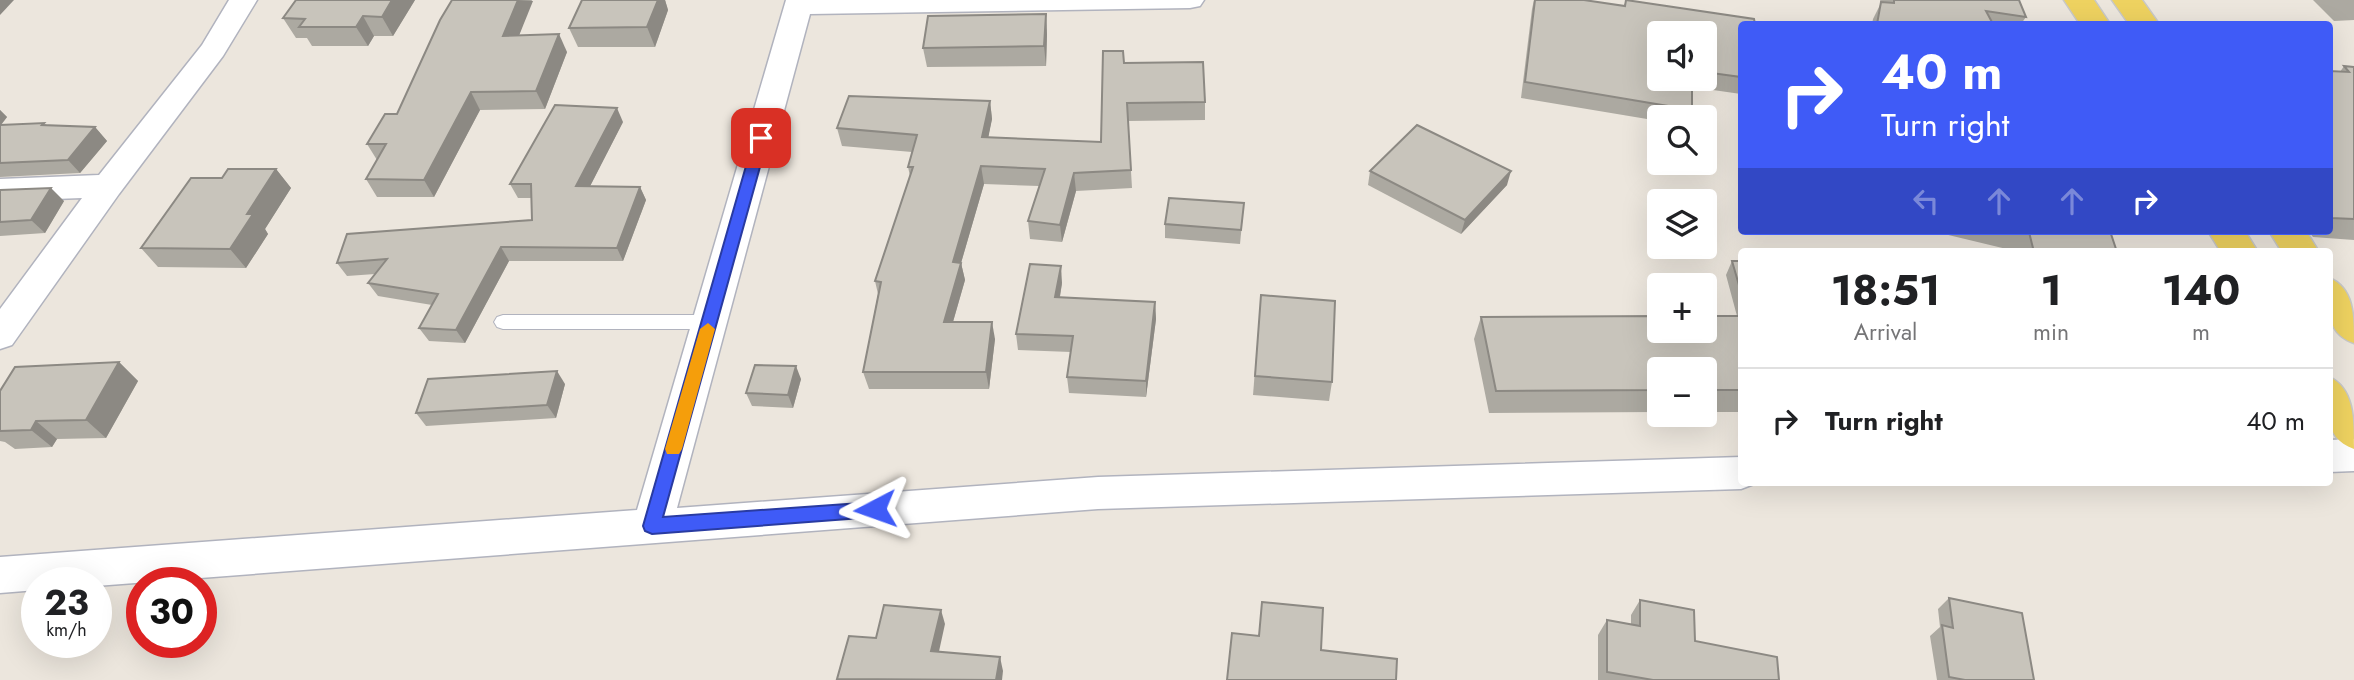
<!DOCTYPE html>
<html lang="en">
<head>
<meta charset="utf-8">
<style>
  :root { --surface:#fff; --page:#f6f6f6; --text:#202124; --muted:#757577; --line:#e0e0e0 }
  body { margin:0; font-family:Jost,sans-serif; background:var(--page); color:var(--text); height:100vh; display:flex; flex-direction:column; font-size:26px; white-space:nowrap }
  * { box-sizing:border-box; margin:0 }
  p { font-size:23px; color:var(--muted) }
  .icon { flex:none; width:38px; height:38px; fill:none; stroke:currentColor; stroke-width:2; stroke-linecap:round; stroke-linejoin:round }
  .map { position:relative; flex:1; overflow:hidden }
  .details { position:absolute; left:1738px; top:248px; width:595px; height:238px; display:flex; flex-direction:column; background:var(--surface); border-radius:7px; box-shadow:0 7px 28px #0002 }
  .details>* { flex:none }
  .banner { position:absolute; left:1738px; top:21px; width:595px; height:214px; border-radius:7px; box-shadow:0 7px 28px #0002; background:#3f5bf7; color:#fff; overflow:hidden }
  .controls { position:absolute; left:1647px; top:21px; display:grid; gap:14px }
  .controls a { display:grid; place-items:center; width:70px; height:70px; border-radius:7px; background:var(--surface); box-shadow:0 7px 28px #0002; font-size:35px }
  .speed { position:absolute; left:21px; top:567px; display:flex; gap:14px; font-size:35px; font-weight:700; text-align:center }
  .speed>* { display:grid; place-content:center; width:91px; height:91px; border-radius:50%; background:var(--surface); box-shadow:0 7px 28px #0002; line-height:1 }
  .speed small { font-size:18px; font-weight:400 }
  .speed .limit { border:10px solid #d22; background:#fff; color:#111 }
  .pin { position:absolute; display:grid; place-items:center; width:60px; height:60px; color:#fff; margin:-30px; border-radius:14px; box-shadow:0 4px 10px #0006 }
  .me { position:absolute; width:77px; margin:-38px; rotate:266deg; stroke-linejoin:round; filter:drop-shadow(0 0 5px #0008) }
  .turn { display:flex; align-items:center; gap:24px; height:147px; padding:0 28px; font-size:32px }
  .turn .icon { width:91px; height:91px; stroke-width:2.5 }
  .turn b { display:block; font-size:49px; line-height:60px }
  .lanes { display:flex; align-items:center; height:66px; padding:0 28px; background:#0003; justify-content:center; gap:35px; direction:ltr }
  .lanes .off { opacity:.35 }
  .eta { display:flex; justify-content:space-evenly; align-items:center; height:119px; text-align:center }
  .eta b { font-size:42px; font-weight:700; line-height:49px }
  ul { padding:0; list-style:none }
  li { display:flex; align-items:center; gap:21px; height:105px; padding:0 28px; border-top:2px solid var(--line) }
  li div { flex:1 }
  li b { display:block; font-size:26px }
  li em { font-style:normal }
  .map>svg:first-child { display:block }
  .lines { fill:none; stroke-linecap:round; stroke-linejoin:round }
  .lane-casing { stroke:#b1b3be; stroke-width:2 }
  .street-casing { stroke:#b1b3be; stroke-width:3 }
  .primary-casing { stroke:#c8c8c8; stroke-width:3 }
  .lane { fill:#fff; fill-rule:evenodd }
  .street { fill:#fff; fill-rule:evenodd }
  .primary { fill:#eed260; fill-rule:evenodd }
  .wall { fill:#aca9a1; fill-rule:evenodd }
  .shaded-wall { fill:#8c8983 }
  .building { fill:#c8c4bb; stroke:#8c8983; stroke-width:2 }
  .route { fill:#3f5bf7; stroke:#293ba1; stroke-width:2 }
  .slow { fill:#f59e0b }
</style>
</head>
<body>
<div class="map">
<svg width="2354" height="680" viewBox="0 0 2354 680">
  <rect width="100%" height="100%" fill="#ece6dd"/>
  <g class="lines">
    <defs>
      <polygon id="lane" points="503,315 709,315 715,317 718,322 715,327 709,329 503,329 497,327 494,322 497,317"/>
      <g id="street">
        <polygon points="229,0 257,0 223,56 119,194 12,345 0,349 0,309 82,198 0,201 0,179 99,175 202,45"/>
        <polygon points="786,0 1204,0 1200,6 1190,8 810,14 677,508 1098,477 1741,457 1741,483 1754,484 1741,489 1098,509 96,586 96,583 37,583 37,590 0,593 0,557 637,510"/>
        <polygon points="2354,439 2354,471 2329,472 2329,440"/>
      </g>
      <g id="primary">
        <polygon points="2064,0 2094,0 2110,24 2080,24"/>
        <polygon points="2112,0 2142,0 2159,24 2129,24"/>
        <polygon points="2208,231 2245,231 2258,252 2221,252"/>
        <polygon points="2269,231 2306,231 2319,252 2282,252"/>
        <path d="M 2329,278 C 2354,288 2354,316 2354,343 C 2324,333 2329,305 2329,278 Z"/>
        <path d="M 2329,377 C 2354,388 2354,419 2354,449 C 2321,437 2329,407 2329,377 Z"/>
      </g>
    </defs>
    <use href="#lane" class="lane-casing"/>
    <use href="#street" class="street-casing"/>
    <use href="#primary" class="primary-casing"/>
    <use href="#lane" class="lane"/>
    <use href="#street" class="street"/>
    <use href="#primary" class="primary"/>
  </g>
  <g class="wall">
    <polygon points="415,0 393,36 374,36 368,46 312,46 307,38 296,38 283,18"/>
    <polygon points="452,0 532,0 519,35 567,52 545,109 480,110 434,197 377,197 366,179 377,160 367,144 397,114"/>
    <polygon points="582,0 665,0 668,10 655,47 578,47 569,28"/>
    <path d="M 1534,0 L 1584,0 L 1624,6 L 1626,0 L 1741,24 L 1741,94 L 1692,87 L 1692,110 L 1689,117 L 1659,117 L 1659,121 L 1521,98 L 1532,9 ZM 1704,33 L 1704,79 L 1659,79 Z"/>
    <polygon points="1880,0 2019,0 2026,17 2021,24 1872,24 1873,19 1881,3"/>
    <polygon points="2313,0 2354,0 2354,20 2334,21"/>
    <polygon points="1046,14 1047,34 1046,66 927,67 923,48"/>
    <polygon points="1124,63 1205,102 1205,120 1128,121 1132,188 1076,191 1062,242 1030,239 1028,221 1039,186 984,184 961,263 965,280 953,322 995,339 989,389 869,389 863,372 878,294 875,281 910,176 908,167 912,152 842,146 837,128 990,101 992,119 988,137 1101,142"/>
    <polygon points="2344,66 2354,67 2354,240 2313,237 2308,231 2329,231 2329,71 2340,72"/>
    <polygon points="0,110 7,117 1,125 44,123 47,125 95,127 107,141 80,173 0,177"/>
    <polygon points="623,122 590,186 640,187 646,200 623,261 509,261 465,343 429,341 419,328 432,305 378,296 368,283 375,274 347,276 337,263 532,220 531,198 518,198 510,184"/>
    <polygon points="276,169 291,188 265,229 268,234 246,268 158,267 141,248 222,178"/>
    <polygon points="1370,171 1507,185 1461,234 1368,185"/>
    <polygon points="0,190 64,201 45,233 0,236"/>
    <polygon points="1244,203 1240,244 1165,238 1165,224"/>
    <polygon points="1940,231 2110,231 2117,252 2015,252 2015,251 1940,233"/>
    <polygon points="1732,261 1741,261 1741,412 1704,412 1704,369 1659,369 1659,412 1489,413 1474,339 1481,317 1737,316 1726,275"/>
    <polygon points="1062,283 1060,297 1155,302 1156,319 1146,397 1069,393 1067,377 1071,352 1018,350 1016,334"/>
    <polygon points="1261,295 1332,382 1329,401 1253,395"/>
    <polygon points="119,362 138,381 106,438 57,439 52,447 15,449 5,442 0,441 0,391"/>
    <polygon points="801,379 793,408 752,406 746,393"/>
    <polygon points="565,384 556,418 426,426 416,413"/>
    <polygon points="1949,598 2034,680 1937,680 1930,636 1940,627 1938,609"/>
    <polygon points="1640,600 1695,641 1779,680 1598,680 1598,635 1607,620 1631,624 1631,615"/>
  </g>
  <g class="shaded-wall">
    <polygon points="0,0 14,0 0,15"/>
    <polygon points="392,0 415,0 393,36 382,17"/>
    <polygon points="518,0 533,1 512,53 503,36"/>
    <polygon points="652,0 665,0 668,10 655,47 647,27"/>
    <polygon points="1046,14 1047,34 1046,66 1044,46"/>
    <polygon points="363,16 374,36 368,46 356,27"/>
    <polygon points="559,34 567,52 545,109 536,91"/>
    <polygon points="471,92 480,110 434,197 424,180"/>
    <polygon points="990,101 992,119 985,154 982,137"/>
    <polygon points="617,108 623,122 583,200 576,186"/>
    <polygon points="0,110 7,117 0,126"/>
    <polygon points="95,127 107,141 80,173 68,160"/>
    <polygon points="981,166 984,184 961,263 965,280 948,339 944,322 953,262"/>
    <polygon points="276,169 291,188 265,229 268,234 246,268 230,249 247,214"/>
    <polygon points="1511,171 1507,185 1461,234 1465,220"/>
    <polygon points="1074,173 1076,191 1062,242 1060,225"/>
    <polygon points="640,187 646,200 623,261 617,248"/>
    <polygon points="51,188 64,201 45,233 31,220"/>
    <polygon points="501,247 509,261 465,343 456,330"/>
    <polygon points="1061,266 1062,283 1057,313 1055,297"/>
    <polygon points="1155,302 1156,319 1146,397 1146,381"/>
    <polygon points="992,322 995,339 989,389 986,372"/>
    <polygon points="119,362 138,381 106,438 86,420"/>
    <polygon points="796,366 801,379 793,408 788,395"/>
    <polygon points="557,371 565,384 556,418 547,405"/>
    <polygon points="36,421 57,439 52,447 31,430"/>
    <polygon points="941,610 945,624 936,665 931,651"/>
    <polygon points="1000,657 1003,671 1002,680 996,680"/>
  </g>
  <g class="building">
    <polygon points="296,0 392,0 382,17 363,16 356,27 299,27 305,19 283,18"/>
    <polygon points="452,0 518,0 503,36 559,34 536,91 471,92 424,180 366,179 386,144 367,144 385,114 397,114 440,20"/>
    <polygon points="582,0 658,0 647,27 569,28"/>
    <polygon points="1535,0 1584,0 1625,6 1626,0 1754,19 1755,24 1741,24 1741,77 1704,72 1704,33 1659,33 1659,79 1692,79 1692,110 1525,82"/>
    <polygon points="1894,0 2019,0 2026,17 1986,11 1993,24 1877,24 1881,2 1894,3"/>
    <polygon points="1046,14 1044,46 923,48 928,16"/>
    <polygon points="1103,51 1123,51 1124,63 1203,62 1205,102 1127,103 1131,170 1074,173 1060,225 1028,221 1045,169 981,166 953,262 961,263 944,322 992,322 986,372 863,372 881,282 875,281 913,167 908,167 917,135 837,128 849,96 990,101 982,137 1101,142"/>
    <polygon points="2344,66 2354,67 2354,219 2331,218 2329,215 2329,71 2349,72"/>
    <polygon points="555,105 617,108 576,186 640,187 617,248 501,247 456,330 419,328 438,294 368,283 387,259 337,263 347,234 532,220 531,184 510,184"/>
    <polygon points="44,123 42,125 95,127 68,160 0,163 0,125"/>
    <polygon points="1417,125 1511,171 1465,220 1370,171"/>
    <polygon points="228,169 276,169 247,214 253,214 230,249 141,248 191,178 222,178"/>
    <polygon points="51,188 31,220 0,222 0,190"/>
    <polygon points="1169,198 1244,203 1241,230 1165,224"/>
    <polygon points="2025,231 2110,231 2117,252 2034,252 2029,232"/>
    <polygon points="1732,261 1741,261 1741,292"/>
    <polygon points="1030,264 1061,266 1055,297 1155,302 1146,381 1067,377 1073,336 1016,334"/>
    <polygon points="1261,295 1335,301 1332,382 1255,376"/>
    <polygon points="1659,316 1659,331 1704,331 1704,316 1741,316 1741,390 1704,390 1704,369 1659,369 1659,390 1496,391 1481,317"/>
    <polygon points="119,362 86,420 36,421 31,430 0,431 0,391 15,367"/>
    <polygon points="755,365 796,366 788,395 746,393"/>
    <polygon points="557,371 547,405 416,413 428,379"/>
    <polygon points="1949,598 2022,613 2034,680 1965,680 1949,677 1942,625 1953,628"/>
    <polygon points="1640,600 1694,610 1695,641 1777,657 1779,680 1653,680 1607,672 1607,620 1640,626"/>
    <polygon points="1262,602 1323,608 1321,650 1397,659 1396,680 1227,680 1232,633 1259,636"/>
    <polygon points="884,605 941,610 931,651 1000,657 996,680 837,679 849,636 876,638"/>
  </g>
  <polygon class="route" points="761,133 768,138 663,517 875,502 881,504 883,509 881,515 875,517 652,534 645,531 643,526 754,138"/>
  <polygon class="slow" points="708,323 715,329 682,449 679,454 667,454 665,449 700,329"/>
</svg>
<div class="controls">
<a><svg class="icon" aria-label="sound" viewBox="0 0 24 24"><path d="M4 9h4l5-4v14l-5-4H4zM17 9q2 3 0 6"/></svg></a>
<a><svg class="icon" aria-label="search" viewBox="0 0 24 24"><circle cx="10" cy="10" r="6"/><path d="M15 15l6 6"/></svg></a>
<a><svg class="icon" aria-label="layers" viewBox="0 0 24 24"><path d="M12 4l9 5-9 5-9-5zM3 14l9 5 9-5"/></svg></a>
<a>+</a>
<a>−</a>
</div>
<div class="speed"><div>23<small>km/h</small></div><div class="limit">30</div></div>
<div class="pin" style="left:761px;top:138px;background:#d93025"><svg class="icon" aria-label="arrive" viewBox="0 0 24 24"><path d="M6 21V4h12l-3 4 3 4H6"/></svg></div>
<svg class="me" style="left:875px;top:509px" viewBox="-20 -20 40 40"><path d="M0-17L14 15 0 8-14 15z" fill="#3f5bf7" stroke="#fff" stroke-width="4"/></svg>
<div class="banner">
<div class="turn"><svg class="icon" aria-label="right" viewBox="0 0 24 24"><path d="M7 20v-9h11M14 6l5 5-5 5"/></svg><div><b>40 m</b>Turn right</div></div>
<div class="lanes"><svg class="icon off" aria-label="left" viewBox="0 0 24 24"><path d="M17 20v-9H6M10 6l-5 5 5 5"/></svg><svg class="icon off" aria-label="ahead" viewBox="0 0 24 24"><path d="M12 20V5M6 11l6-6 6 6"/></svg><svg class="icon off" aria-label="ahead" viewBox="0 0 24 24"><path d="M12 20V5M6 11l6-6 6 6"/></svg><svg class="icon" aria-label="right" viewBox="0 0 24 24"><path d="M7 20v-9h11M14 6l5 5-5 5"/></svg></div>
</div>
<section class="details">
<div class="eta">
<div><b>18:51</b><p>Arrival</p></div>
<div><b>1</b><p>min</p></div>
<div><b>140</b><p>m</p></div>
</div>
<ul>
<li><svg class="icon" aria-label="right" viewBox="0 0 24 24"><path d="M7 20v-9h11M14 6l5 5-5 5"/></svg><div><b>Turn right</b></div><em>40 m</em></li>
</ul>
</section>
</div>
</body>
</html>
